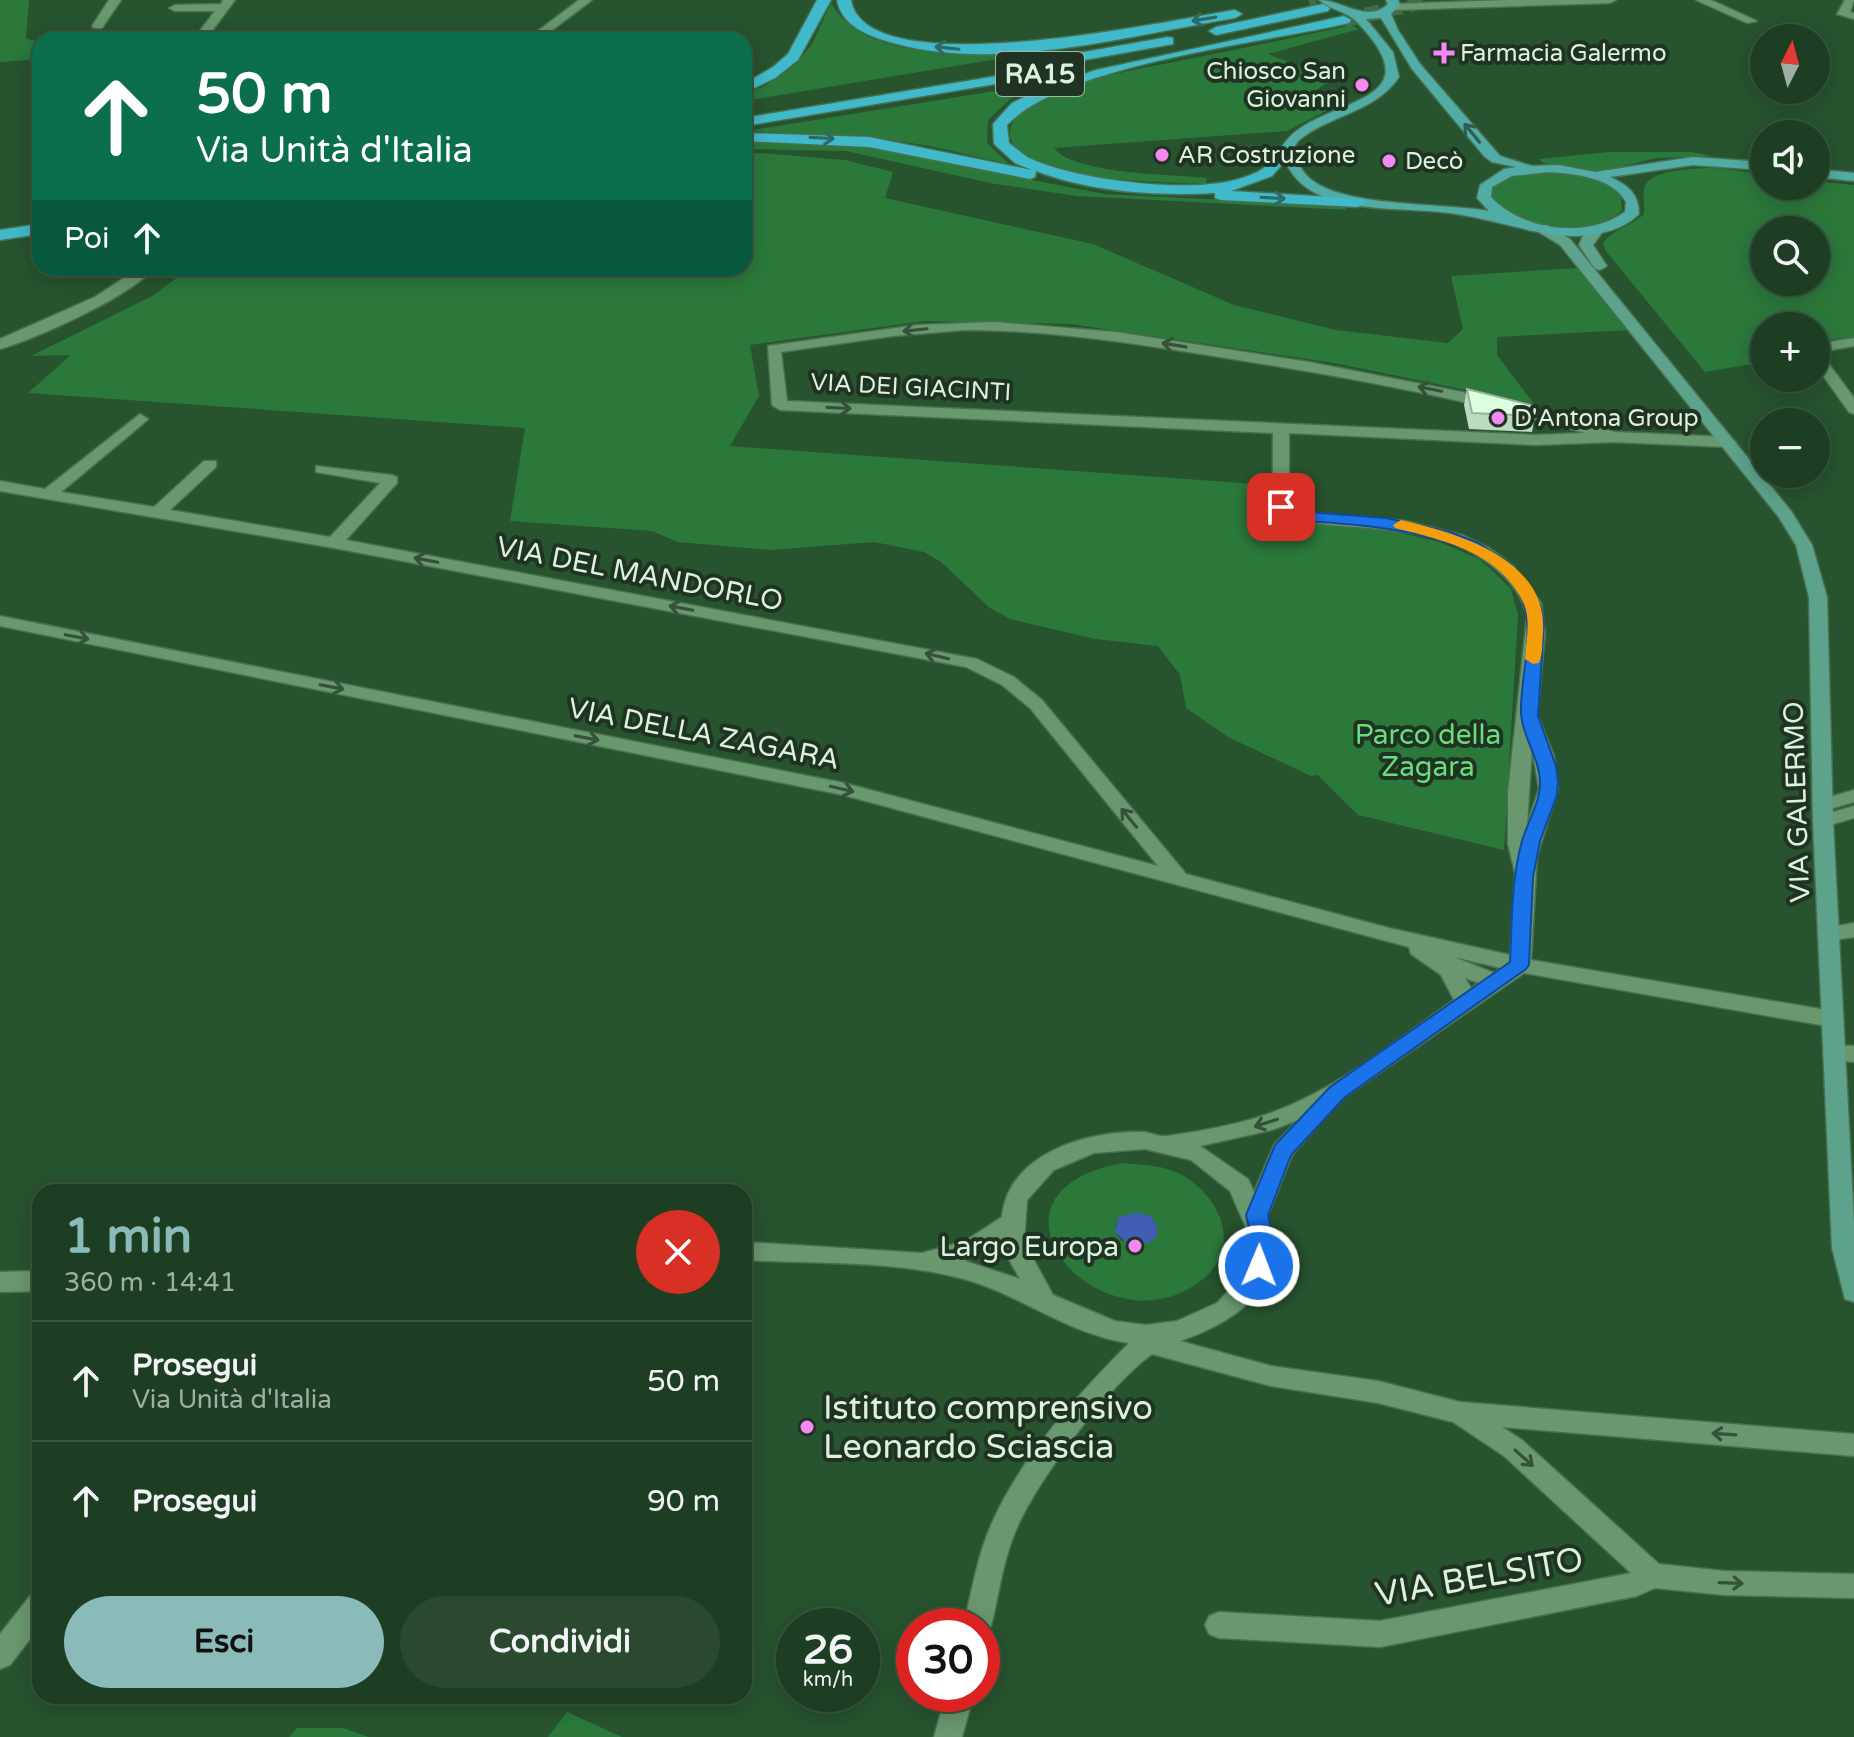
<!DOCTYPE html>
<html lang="it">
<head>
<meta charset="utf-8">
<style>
  :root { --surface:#1d3e22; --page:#2a492f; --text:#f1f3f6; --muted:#a0aea5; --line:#3b5740; --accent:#8bbbb9 }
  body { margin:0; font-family:"Varela Round",sans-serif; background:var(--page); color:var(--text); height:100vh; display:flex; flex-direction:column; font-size:30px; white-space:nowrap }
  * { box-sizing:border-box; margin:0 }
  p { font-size:26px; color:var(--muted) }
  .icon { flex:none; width:44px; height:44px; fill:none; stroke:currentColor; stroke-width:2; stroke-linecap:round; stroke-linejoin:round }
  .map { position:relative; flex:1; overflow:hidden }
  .side { position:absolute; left:32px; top:1184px; width:720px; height:520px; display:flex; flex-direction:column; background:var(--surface); border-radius:24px; box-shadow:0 4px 20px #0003,0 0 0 2px var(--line) }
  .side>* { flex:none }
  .banner { position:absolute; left:32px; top:32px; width:720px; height:244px; border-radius:24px; box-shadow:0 4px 20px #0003,0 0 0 2px var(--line); background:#0b6e4f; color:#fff; overflow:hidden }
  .needle { width:52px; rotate:6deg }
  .buttons { position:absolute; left:1750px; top:24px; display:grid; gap:16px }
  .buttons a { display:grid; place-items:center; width:80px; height:80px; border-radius:50%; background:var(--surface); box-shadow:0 4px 20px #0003,0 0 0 2px var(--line); font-size:40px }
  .speed { position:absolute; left:776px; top:1608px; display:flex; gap:16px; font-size:40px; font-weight:700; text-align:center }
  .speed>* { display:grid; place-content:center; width:104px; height:104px; border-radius:50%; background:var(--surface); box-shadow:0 4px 20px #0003,0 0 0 2px var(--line); line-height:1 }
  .speed small { font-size:20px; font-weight:400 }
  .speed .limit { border:12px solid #d22; background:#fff; color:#111 }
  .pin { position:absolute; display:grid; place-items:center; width:68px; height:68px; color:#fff; margin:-34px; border-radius:16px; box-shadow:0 4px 12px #0006 }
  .me { position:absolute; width:88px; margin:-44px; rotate:1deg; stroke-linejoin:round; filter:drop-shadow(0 0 6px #0008) }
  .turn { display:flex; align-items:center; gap:28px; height:168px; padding:0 32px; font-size:36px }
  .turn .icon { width:104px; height:104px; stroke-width:2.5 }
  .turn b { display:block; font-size:56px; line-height:68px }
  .then { display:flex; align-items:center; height:76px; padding:0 32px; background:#0003; gap:16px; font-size:30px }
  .round { display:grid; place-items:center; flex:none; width:84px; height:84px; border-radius:42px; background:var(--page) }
  .overview { display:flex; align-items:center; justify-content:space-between; height:136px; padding:0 32px }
  h1 { font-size:48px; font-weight:700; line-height:60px; color:var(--accent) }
  .button { display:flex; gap:16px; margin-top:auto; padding:16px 32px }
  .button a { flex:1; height:92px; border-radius:48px; background:var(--accent); color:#111; font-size:32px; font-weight:700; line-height:92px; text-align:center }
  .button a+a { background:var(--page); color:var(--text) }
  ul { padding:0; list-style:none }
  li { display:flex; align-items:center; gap:24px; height:120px; padding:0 32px; border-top:2px solid var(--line) }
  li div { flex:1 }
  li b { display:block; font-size:30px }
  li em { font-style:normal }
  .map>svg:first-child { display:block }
  .green { fill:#2b783b; fill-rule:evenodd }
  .water { fill:#415eb3 }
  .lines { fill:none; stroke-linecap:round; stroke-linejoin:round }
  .motorway-tunnel { stroke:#426b48; stroke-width:15; stroke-dasharray:15 7; stroke-linecap:butt }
  .minor-casing { stroke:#487050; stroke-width:3 }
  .secondary-casing { stroke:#487050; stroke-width:3 }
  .primary-casing { stroke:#487050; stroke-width:3 }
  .motorway-casing { stroke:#487050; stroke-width:3 }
  .minor { fill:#69976e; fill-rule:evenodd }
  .secondary { fill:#5da28a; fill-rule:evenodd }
  .primary { fill:#50aca5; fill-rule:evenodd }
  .motorway { fill:#40baca; fill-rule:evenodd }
  .wall { fill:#bddbc0 }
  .building { fill:#dcffdf; stroke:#9ab29c; stroke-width:2 }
  .oneway { stroke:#2d6965 }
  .oneway2 { stroke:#315d50 }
  .oneway3 { stroke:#365139 }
  .route { fill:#1a73e8; stroke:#114b97; stroke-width:2 }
  .slow { fill:#f59e0b }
  .poi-dot { fill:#f38af2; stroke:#203322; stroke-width:3 }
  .labels { text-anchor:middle; stroke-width:8; stroke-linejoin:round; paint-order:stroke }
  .far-poi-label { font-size:24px; fill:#dbf3dd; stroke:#203322; text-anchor:start }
  .far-street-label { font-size:24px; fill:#dbf3dd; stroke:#203322 }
  .shield { fill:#203322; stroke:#a3b9a5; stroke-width:2 }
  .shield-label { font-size:26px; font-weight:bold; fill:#dbf3dd }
  .street-label { font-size:28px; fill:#dbf3dd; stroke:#203322 }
  .park-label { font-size:28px; fill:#69dd7d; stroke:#203322 }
  .poi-label { font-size:28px; fill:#dbf3dd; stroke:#203322; text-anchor:end }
  .near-poi-label { font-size:34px; fill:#dbf3dd; stroke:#203322; text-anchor:start }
  .near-street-label { font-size:34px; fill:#dbf3dd; stroke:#203322 }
</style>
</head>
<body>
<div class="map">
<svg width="1854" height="1737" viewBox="0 0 1854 1737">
  <rect width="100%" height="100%" fill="#27532e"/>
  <g class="green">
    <polygon points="0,0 29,0 26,38 40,43 40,59 0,62"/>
    <path d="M 831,3 C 878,85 1068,45 1147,34 L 744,101 L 744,95 L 766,85 L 796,64 L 812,44 Z"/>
    <path d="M 1352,25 L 1359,29 L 1268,54 L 1332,79 L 1310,95 L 1332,108 L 1287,131 L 1054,148 C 1075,175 1173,174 1207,178 L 1206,184 C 1172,182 1008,183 1010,132 C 1011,108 1047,96 1065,89 C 1103,74 1145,68 1184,60 C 1240,49 1296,37 1352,25 Z"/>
    <polygon points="1045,83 1010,99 988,120 987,143 1009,164 930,146 870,137 747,131"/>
    <polygon points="744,142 864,147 1104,194 1342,206 1348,210 1077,196 995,184 846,151 744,149"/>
    <polygon points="1608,152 1692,152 1712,156 1656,158 1601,172 1543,163 1539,159"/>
    <polygon points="761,153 845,160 893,172 885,198 1093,244 1234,305 1336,330 1448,343 1463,329 1451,276 1577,268 1630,330 1497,337 1497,355 1534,404 1334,363 1071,324 925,321 750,345 759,396 730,446 1270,485 1268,520 1383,529 1440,542 1479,559 1494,572 1511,589 1518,615 1504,850 1358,815 1318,775 1311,776 1228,737 1186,708 1180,675 1158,646 1095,639 1010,619 990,608 941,562 924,552 874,542 770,550 678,542 652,531 510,521 525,428 28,393 71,355 31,356 152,296 190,268 744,268 744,154"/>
    <path d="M 1714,168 L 1764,174 L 1764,186 L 1816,186 L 1816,181 L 1854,185 L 1854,337 L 1816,341 L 1816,326 L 1764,326 L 1764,362 L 1705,372 L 1605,250 L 1603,243 C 1612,230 1631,226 1643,215 C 1647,206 1640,194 1646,184 C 1655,169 1698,168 1714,168 ZM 1816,230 L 1816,282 L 1764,282 L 1764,230 Z"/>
    <path d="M 1548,171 C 1573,173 1603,176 1621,197 L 1622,210 C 1602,234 1534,230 1509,214 C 1503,209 1497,202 1491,197 L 1493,184 L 1510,175 Z"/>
    <path d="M 1123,1163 C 1143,1165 1164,1165 1182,1175 C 1220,1196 1243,1247 1203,1279 C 1105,1359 958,1193 1123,1163 ZM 1150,1216 L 1157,1226 L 1157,1237 L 1122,1241 L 1115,1232 L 1116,1223 Z"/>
    <polygon points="567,1712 622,1737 548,1737"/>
    <polygon points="297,1728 343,1728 369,1737 289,1737"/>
  </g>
  <polygon class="water" points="1136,1212 1150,1216 1157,1226 1157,1237 1147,1244 1128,1244 1115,1232 1118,1218"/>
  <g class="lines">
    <g class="motorway-tunnel">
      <polyline points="1309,2 1316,0"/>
      <polyline points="1344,20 1430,0"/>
    </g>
    <defs>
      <g id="minor">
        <polygon points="109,0 121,0 102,28 94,28 92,26"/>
        <polygon points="223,0 235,0 205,40 193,40 215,11 175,11 169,8 175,5 221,4"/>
        <polygon points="579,0 592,0 539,40 526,40"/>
        <polygon points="1507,0 1616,0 1610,3 1394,10 1388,7 1394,4"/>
        <polygon points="1696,0 1711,0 1757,21 1747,23"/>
        <polygon points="1845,0 1854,0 1850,12 1854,13 1854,19 1837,14"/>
        <path d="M 139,268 L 154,268 C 131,296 36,339 0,349 L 0,339 L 95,297 Z"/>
        <path d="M 995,322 L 1116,332 L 1309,362 L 1462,392 L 1615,432 L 1728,437 L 1736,442 L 1728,447 L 1614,442 L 1535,445 L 1289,433 L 1289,507 L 1300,512 L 1405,521 L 1462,535 L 1489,548 L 1512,565 L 1541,603 L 1545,633 L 1537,714 L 1554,756 L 1558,789 L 1537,856 L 1531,960 L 1832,1011 L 1840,1014 L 1843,1019 L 1840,1024 L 1832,1027 L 1524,973 L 1340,1100 L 1292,1155 L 1266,1220 C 1294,1284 1233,1323 1180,1341 L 1271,1366 L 1378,1381 L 1460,1402 L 1854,1434 L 1854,1456 L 1502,1427 L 1522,1440 L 1659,1564 L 1724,1571 L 1854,1574 L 1854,1598 L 1724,1595 L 1655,1588 L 1637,1596 L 1380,1647 L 1219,1638 L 1209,1634 L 1205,1625 L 1209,1616 L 1219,1612 L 1380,1621 L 1631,1573 L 1504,1456 L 1453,1422 L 1378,1403 L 1271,1386 L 1152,1354 C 1108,1386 1038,1479 1016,1530 C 1003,1560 999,1594 991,1626 L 987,1635 L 982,1637 L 982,1626 L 963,1626 C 972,1592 977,1557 991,1525 C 1022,1455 1077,1396 1129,1343 C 1070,1335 1021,1295 964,1279 C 893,1260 816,1264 744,1260 L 744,1242 L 922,1253 L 965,1241 L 1002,1217 C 1008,1153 1088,1130 1144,1132 C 1152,1133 1159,1137 1167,1136 C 1197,1132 1240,1124 1268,1114 C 1337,1090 1395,1041 1454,1000 L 1441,975 L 1411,954 L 1409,947 L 843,795 L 0,626 L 0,616 L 844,783 L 1158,866 L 1030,708 L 1002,685 L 966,667 L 334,548 L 0,491 L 0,481 L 45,489 L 140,414 L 148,419 L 145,422 L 61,492 L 154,507 L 204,461 L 216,461 L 216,467 L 170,510 L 330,537 L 380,483 L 316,472 L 316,466 L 391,475 L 397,477 L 397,483 L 346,540 L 977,659 L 1014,677 L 1042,700 L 1186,874 L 1389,928 L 1510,955 L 1515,873 L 1508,844 L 1508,792 L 1527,617 C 1523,596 1510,580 1494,567 C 1431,517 1353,535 1280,517 L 1273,507 L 1273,433 L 780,410 L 772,405 L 768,346 L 917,325 ZM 965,330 C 1053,330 1139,344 1226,358 C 1347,377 1467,399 1585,433 L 1535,435 L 787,401 L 781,352 L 893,336 ZM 1532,748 L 1539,789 L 1527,825 ZM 1454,957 L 1501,968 L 1494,973 ZM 1465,978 L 1479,983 L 1471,988 ZM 1298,1120 L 1274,1145 L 1254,1192 L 1248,1179 L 1200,1146 L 1272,1130 ZM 1145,1149 L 1191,1160 L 1230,1191 L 1250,1237 L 1250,1249 L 1242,1276 L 1217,1303 L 1177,1321 L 1146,1325 L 1115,1321 L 1053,1295 L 1024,1242 L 1027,1200 L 1054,1170 L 1094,1153 ZM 1001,1244 L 1003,1249 L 1020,1279 L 965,1261 Z"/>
        <polygon points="1854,338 1854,346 1820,352 1854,398 1854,414 1849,412 1816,366 1816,344"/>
        <polygon points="1854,790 1854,802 1823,811 1813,805 1816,801"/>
        <polygon points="1854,806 1854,818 1823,827 1813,821 1816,817"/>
        <polygon points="1854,923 1854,937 1828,941 1821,939 1818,934 1821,929"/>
        <polygon points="1834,1045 1854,1046 1854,1062 1826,1059 1823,1053 1826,1047"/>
        <polygon points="40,1271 40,1291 0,1292 0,1272"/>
        <polygon points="40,1593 40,1626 10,1665 0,1669 0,1634 30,1596"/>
        <polygon points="946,1694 974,1694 962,1737 934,1737"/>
      </g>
      <g id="secondary">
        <polygon points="1537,225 1547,225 1570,239 1791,511 1812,545 1827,597 1833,821 1854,1223 1854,1302 1845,1299 1832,1248 1813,821 1809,597 1796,545 1778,516 1560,245 1537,231"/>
        <polygon points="1592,227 1604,230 1593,245 1607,266 1600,270 1595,269 1579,245 1584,233"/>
      </g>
      <g id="primary">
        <path d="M 1319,0 C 1343,0 1367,24 1388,4 L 1386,0 L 1398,0 L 1400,5 L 1391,14 L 1398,30 L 1420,64 L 1500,156 L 1532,166 L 1559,165 L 1595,172 L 1693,157 L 1764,162 L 1764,170 L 1693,165 L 1610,177 C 1628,185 1639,194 1639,214 C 1623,230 1599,235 1577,236 C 1537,236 1497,220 1457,214 C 1413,207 1367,213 1324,197 C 1301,188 1289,173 1280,151 C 1305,94 1446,113 1356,21 C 1346,11 1330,10 1319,0 ZM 1381,18 L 1412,69 L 1484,156 L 1492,162 L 1516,167 L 1504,169 L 1480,185 L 1477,198 L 1489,211 C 1443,203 1348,207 1313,181 C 1302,173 1298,163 1292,151 L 1298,141 C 1328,115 1375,113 1399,77 L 1393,52 L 1366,19 ZM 1549,172 C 1575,174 1612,177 1626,202 L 1625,212 C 1587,239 1523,231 1491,197 L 1492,187 L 1512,176 Z"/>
        <polygon points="1816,169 1854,173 1854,181 1816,177"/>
      </g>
      <g id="motorway">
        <polygon points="817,0 831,0 798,60 775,78 744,93 744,84 773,67 788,54"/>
        <path d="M 837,0 L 851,0 C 866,88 1175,19 1235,10 L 1242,14 L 1235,18 C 1124,36 989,76 880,39 C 860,32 841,22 837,0 Z"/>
        <polygon points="1323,4 1330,8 1328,11 1216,35 1209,31 1216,27"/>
        <path d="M 1344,16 L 1351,20 L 1349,23 C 1263,43 1065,64 1007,125 L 1009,143 C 1016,148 1022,154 1029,158 C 1075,180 1194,195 1242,178 C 1252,175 1262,171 1269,163 C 1276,157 1277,149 1286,146 L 1294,151 L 1272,176 L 1231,191 L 1364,199 L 1366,202 L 1358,207 L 1221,200 L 1215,198 L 1215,193 C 1157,196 1090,192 1036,171 L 1035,177 L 1030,179 L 869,147 L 744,141 L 744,133 L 869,137 L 1032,170 L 1015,163 L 994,144 L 993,124 L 1012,103 L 1048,86 L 1096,70 Z"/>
        <polygon points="1168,37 1173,38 1173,44 1051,66 1044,62 1051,58"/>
        <polygon points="1069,64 1076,68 1074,71 744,126 744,118"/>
        <polygon points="40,224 40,234 0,240 0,230"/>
      </g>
    </defs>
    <use href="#minor" class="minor-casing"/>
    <use href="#secondary" class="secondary-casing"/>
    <use href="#primary" class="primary-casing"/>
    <use href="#motorway" class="motorway-casing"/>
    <use href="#minor" class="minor"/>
    <use href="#secondary" class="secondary"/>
    <use href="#primary" class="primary"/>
    <use href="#motorway" class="motorway"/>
  </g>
  <polygon class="wall" points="1467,389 1535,416 1532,432 1469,429 1464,405"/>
  <polygon class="building" points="1467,389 1535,406 1535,416 1472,413"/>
  <defs><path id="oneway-shaft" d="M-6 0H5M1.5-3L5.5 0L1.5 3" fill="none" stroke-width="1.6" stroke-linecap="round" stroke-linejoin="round" transform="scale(2)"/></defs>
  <g class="oneway">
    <use href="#oneway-shaft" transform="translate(1204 19) rotate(171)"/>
    <use href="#oneway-shaft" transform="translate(947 48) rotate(-174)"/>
    <use href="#oneway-shaft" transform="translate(822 138) rotate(3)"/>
    <use href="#oneway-shaft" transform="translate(1273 198) rotate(3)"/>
  </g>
  <use class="oneway2" href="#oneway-shaft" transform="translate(1472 133) rotate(-129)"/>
  <g class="oneway3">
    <use href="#oneway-shaft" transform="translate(915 330) rotate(174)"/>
    <use href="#oneway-shaft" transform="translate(1174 345) rotate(-171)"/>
    <use href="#oneway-shaft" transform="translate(1430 389) rotate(-169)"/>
    <use href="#oneway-shaft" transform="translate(839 408) rotate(3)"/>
    <use href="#oneway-shaft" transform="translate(426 560) rotate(-169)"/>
    <use href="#oneway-shaft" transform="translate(681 608) rotate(-169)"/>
    <use href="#oneway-shaft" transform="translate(77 637) rotate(11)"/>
    <use href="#oneway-shaft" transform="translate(937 656) rotate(-167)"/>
    <use href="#oneway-shaft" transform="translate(332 687) rotate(11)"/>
    <use href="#oneway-shaft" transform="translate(587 738) rotate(11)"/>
    <use href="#oneway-shaft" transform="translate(842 789) rotate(13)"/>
    <use href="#oneway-shaft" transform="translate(1129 818) rotate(-129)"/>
    <use href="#oneway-shaft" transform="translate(1266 1123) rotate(162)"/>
    <use href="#oneway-shaft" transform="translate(1724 1434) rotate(-176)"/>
    <use href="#oneway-shaft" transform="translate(1524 1458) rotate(42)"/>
    <use href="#oneway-shaft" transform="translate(1731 1583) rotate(2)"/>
  </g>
  <path class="route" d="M 1281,502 L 1295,511 L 1386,518 L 1450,532 L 1478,543 L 1509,563 L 1524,579 L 1540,605 L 1544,623 L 1538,716 L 1556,766 L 1558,782 L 1557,795 L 1540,841 L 1533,877 L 1529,965 L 1526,969 L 1345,1097 L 1291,1155 L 1268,1215 L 1273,1241 L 1267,1272 L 1259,1275 L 1251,1272 L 1248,1266 L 1252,1241 L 1246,1215 L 1275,1145 L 1330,1087 L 1510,962 C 1512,922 1511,880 1522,841 C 1528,821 1540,803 1540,783 C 1540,758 1522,737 1521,713 C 1520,679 1533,643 1525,609 C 1507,529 1358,525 1294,520 C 1286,518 1270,513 1276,503 Z"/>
  <path class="slow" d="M 1401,520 C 1456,533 1548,558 1543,632 C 1542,642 1543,654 1539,663 L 1533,664 L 1525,659 C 1526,641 1531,621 1524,604 C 1502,553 1443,540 1395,528 L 1393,525 Z"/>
  <g class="poi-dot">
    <path d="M1440 41h8v8h8v8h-8v8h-8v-8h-8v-8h8z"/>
    <circle cx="1362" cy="85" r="8"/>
    <circle cx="1162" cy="155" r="8"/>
    <circle cx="1389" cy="161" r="8"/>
    <circle cx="1498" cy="418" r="8"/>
    <circle cx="1135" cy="1246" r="8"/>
    <circle cx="807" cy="1427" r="8"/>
  </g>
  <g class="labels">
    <g class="far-poi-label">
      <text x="1460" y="61">Farmacia Galermo</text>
      <text x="1346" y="79" text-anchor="end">Chiosco San<tspan x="1346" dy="28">Giovanni</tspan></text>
      <text x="1178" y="163">AR Costruzione</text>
      <text x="1405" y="169">Decò</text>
      <text x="1514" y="426">D'Antona Group</text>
    </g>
    <g class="far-street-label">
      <text transform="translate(911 387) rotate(3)" y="8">VIA DEI GIACINTI</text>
    </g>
    <rect class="shield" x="996" y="52" width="88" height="44" rx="6"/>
    <g class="shield-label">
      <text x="1040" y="83">RA15</text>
    </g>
    <g class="street-label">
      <text transform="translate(640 573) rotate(11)" y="10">VIA DEL MANDORLO</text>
      <text transform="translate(704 733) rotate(11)" y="10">VIA DELLA ZAGARA</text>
      <text transform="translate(1796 802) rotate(-92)" y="10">VIA GALERMO</text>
    </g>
    <g class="park-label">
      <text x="1428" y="744">Parco della<tspan x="1428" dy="32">Zagara</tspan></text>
    </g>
    <g class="poi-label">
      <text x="1119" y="1256">Largo Europa</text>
    </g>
    <g class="near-poi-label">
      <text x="823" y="1419">Istituto comprensivo<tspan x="823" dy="39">Leonardo Sciascia</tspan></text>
    </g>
    <g class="near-street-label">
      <text transform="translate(1479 1576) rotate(-10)" y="12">VIA BELSITO</text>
    </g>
  </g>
</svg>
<div class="buttons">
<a><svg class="needle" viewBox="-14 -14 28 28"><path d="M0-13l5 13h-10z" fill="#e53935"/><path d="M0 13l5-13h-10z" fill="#a0aea5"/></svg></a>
<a><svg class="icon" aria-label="sound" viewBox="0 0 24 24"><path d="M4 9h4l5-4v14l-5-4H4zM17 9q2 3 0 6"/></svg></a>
<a><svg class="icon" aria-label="search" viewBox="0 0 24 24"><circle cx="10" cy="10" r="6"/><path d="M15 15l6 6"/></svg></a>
<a>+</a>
<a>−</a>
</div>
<div class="speed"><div>26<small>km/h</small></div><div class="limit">30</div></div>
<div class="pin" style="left:1281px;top:507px;background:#d93025"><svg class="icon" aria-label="arrive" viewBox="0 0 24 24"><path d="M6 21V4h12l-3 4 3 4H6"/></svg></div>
<svg class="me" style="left:1259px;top:1266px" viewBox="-20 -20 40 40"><circle r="17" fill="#1a73e8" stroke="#fff" stroke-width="3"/><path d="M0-11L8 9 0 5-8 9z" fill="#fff"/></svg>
<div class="banner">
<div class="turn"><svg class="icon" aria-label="ahead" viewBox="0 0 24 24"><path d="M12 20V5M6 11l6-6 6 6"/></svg><div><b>50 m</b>Via Unità d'Italia</div></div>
<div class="then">Poi<svg class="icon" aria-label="ahead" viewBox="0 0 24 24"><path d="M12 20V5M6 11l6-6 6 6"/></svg></div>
</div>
<section class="side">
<div class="overview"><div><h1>1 min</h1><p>360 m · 14:41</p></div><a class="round" style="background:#d93025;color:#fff"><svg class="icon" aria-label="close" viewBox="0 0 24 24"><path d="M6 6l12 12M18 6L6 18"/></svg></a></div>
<ul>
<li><svg class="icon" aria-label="ahead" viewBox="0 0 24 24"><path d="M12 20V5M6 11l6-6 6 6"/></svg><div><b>Prosegui</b><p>Via Unità d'Italia</p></div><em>50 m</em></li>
<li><svg class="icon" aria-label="ahead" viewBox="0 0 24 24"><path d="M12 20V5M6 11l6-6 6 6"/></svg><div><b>Prosegui</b></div><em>90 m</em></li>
</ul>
<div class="button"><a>Esci</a><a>Condividi</a></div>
</section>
</div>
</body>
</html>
